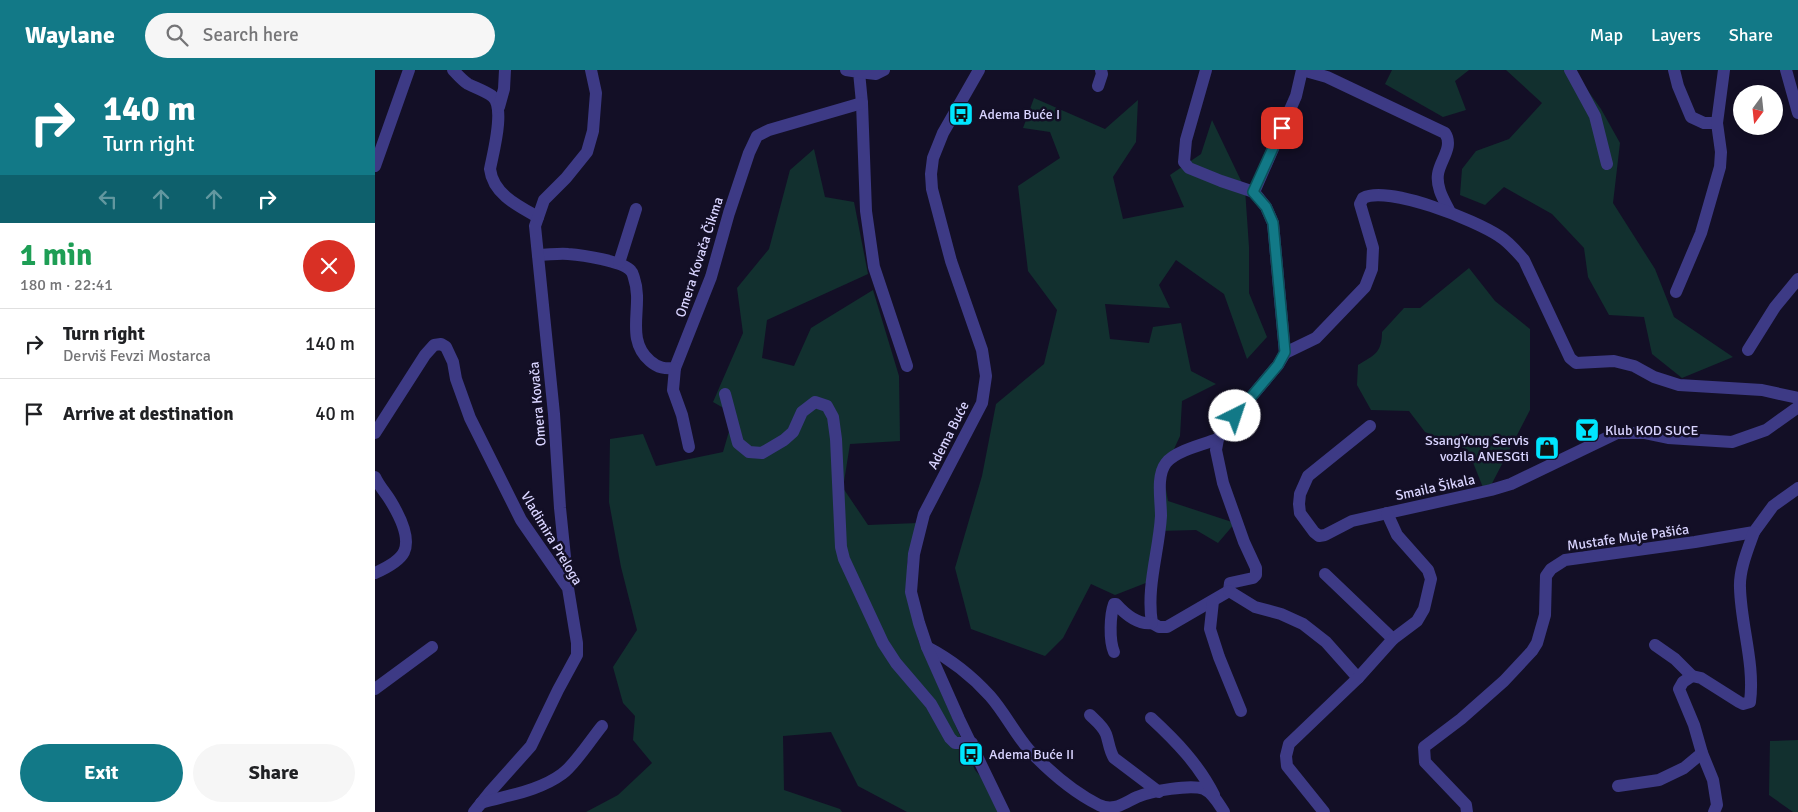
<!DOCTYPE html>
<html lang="en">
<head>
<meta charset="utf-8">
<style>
  :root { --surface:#fff; --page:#f6f6f6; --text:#202124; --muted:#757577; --line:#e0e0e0; --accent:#127987 }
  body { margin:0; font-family:Signika,sans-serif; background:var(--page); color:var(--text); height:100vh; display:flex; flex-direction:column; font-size:19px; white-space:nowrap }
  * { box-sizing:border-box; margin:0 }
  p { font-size:16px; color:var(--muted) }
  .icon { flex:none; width:28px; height:28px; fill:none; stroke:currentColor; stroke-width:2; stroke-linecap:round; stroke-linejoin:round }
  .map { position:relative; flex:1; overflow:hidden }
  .panel { display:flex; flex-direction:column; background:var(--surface); width:375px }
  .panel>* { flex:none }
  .top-card { background:#127987; color:#fff; overflow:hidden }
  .needle { width:32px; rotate:195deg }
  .tools { position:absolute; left:1358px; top:15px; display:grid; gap:10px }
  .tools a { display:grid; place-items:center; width:50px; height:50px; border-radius:50%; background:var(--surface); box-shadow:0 2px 8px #0003; font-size:25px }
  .pin { position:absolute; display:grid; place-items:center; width:42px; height:42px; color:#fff; margin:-21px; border-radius:10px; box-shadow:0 2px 8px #0006 }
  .me { position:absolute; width:55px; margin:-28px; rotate:41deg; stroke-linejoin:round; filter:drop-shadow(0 0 4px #0008) }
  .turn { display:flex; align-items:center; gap:18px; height:105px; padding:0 20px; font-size:22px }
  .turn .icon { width:65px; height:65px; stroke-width:2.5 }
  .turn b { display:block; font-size:35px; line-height:42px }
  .lanes { display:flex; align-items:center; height:48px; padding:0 20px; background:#0003; justify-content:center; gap:25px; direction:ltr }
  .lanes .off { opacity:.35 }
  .round { display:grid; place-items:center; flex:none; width:52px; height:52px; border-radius:26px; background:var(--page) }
  .head { display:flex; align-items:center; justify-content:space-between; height:85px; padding:0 20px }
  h1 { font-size:30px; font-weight:800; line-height:38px; color:#1e9e55 }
  .primary-button { display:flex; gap:10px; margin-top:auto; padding:10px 20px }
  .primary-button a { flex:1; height:58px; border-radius:30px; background:var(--accent); color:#fff; font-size:20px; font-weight:800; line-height:58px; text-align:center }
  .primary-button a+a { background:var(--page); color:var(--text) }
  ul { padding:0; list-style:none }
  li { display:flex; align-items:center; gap:15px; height:70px; padding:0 20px; border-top:1px solid var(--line) }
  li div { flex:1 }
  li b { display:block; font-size:19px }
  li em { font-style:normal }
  header { display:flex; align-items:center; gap:30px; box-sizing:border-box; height:70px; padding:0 25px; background:var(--accent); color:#fff }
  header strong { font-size:24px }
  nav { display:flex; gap:28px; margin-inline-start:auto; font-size:18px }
  .search { width:350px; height:45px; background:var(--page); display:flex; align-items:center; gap:12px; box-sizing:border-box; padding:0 18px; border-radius:28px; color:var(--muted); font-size:19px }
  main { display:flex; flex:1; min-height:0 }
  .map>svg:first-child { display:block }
  .green { fill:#12302f }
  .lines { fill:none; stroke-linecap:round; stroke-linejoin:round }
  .minor { stroke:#3d3a85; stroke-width:12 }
  .tertiary { stroke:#3d3a85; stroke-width:12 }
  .route-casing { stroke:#0c4f58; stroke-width:12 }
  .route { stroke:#127987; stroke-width:9 }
  .labels { text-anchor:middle; stroke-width:5; stroke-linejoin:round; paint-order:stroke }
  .poi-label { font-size:14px; fill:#d9d4ff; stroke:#130f26; text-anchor:start }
  .street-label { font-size:14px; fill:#d9d4ff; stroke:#130f26 }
</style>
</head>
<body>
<header>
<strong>Waylane</strong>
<div class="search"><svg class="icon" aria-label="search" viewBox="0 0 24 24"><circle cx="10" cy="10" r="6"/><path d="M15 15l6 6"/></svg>Search here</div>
<nav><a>Map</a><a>Layers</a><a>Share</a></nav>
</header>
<main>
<section class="panel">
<div class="top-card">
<div class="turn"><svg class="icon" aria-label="right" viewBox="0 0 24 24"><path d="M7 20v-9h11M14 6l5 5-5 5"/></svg><div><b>140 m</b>Turn right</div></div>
<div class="lanes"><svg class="icon off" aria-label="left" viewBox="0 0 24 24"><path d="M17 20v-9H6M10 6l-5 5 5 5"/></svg><svg class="icon off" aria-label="ahead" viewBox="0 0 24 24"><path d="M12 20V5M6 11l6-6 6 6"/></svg><svg class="icon off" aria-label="ahead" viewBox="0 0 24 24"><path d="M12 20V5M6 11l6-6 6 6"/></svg><svg class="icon" aria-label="right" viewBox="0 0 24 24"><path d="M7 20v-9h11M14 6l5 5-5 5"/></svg></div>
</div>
<div class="head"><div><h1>1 min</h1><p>180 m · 22:41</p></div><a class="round" style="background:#d93025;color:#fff"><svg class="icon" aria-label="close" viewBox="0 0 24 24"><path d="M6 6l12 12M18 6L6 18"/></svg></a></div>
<ul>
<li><svg class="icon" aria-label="right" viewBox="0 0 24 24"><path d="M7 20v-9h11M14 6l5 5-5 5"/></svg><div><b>Turn right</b><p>Derviš Fevzi Mostarca</p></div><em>140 m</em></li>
<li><svg class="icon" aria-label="arrive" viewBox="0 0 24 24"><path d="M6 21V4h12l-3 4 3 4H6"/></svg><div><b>Arrive at destination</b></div><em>40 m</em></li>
</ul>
<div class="primary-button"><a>Exit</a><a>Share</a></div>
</section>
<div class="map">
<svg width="1423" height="742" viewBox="0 0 1423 742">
  <rect width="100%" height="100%" fill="#130f26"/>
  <g class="green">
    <polygon points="1017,0 1094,0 1080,11 1091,40 1068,47 1010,14"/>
    <polygon points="1131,0 1198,0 1226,39 1245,73 1238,133 1280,199 1299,247 1358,287 1307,308 1277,284 1269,247 1234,245 1213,207 1209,178 1177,144 1129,117 1110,135 1085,125 1087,99 1101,81 1134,69 1167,33"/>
    <polygon points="659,28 730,59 763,30 761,72 738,107 748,149 809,137 795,105 826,84 837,50 870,119 874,177 874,223 892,267 872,289 849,224 801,190 784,215 795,238 730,234 735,269 774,273 778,257 806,253 816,301 841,314 807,331 805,366 788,403 793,431 860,453 843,473 821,460 784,461 781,509 740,525 716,514 688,568 670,586 596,559 580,498 607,406 621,334 669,294 682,240 653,201 643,116 685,88 675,62 648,58"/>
    <polygon points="439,79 450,127 479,132 493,204 392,250 387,288 419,296 436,258 498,220 524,306 525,371 475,374 468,418 493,455 543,453 532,493 543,570 600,700 636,742 532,742 483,716 456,662 408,666 409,720 465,739 467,742 211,742 243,725 277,693 258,670 260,646 248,633 238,597 262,560 246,497 234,432 235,369 268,364 281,396 348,382 359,344 338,332 368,263 362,218 394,179 415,100"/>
    <path d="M 1094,198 L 1120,231 L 1155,259 L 1155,340 L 1111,425 L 1093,380 L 1050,362 L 1034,341 L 996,340 L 982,315 L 983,295 C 999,285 1007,283 1007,262 L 1029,238 L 1045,238 Z"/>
    <polygon points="1423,670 1423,742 1418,742 1394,725 1395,671"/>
  </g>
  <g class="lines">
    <g class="minor">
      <path d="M 78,0 C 83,5 87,10 93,14 C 101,18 110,21 117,26 C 131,37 118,83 115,99 C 118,124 143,136 163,147"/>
      <polyline points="471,0 484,2 487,33 491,141 499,197 532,296"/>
      <polyline points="831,0 811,70 809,92 814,98 846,111 879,122 891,137 898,153 910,283 903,295 850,358 843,369 841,380 848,413 869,472 881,498 881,505 878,508 855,513 854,521"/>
      <polyline points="1195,0 1220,46 1232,94"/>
      <polyline points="1299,0 1303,16 1316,47 1329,53 1342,53"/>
      <polyline points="1411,0 1423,43"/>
      <polyline points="484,2 501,4 509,0"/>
      <polyline points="723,16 727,4 726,0"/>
      <polyline points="124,37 129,19 130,0"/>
      <path d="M 879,122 L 921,26 L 927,0 L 952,7 L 1070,63 C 1079,77 1065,90 1063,104 C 1061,118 1069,130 1075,142"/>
      <path d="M 163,185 C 173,185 184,183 193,184 C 207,185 248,191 256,201 C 258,203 258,205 259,208 C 269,237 249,268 275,291 C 283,298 290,299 300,298 L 336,207 L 354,143 L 374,83 L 382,66 L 394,60 L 487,33"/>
      <polyline points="244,193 261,139"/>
      <polyline points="1301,222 1326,163 1345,97 1346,82 1342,53 1349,0"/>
      <polyline points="1373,280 1400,237 1423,209"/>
      <path d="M 910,283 L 941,268 L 990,217 L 997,199 L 998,178 L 985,134 L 988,128 C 1013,115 1100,150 1124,166 C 1134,172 1141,181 1149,190 L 1195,288 L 1201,293 L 1239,291 L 1259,296 L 1279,307 L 1304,315 L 1387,320 L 1423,328"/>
      <polyline points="300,298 298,320 307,345 314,377"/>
      <polyline points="350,324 363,373 374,382 387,383 409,370 418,362 427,342 440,332 452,336 458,347 461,369 466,477 469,489 508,573 521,593 556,634 575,668 580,673 597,673"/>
      <polyline points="995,356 933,406 925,424 924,434 925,443 939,462 944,466 950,465 977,451 1116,420 1136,414 1242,363 1269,363 1293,368 1357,372 1391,360 1423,337"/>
      <polyline points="0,363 50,285 59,275 66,274 71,277 78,292 81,309 95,348 146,450 193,518 202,573 202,585 183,620 156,676 115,722 99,742"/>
      <path d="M 843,369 C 829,374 800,381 791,393 C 781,406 786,430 786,446 C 784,481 771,517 777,553 L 784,557 L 792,557 L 854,521"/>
      <path d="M 0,407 C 4,416 10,422 15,430 C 23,443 36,467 29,482 C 24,492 9,499 0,503"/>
      <polyline points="950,504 1018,569"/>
      <polyline points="193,516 185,438 179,344 160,156 169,130 191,108 212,82 218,61 221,23 216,0"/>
      <polyline points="854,521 880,537 906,544 928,554 951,572 983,608"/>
      <polyline points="838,531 835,559 844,587 866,641"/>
      <polyline points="1280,575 1300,589 1317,606"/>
      <path d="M 552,577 C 575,589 597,606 615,626 C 630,643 640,664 655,681 C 675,702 698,722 724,735 C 739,742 749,733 762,727 C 776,721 816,714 829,719 C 838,723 844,734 849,742"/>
      <path d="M 739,582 C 734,570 735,545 739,534 L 741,534 C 750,544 763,555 777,553"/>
      <polyline points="0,619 57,577"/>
      <path d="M 715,645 C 720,650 728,656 731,664 C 734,672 734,680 739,688 L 784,722"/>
      <path d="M 776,648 C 801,671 824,695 839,725"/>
      <polyline points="1243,716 1284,710 1309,698 1327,683"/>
      <path d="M 106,733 C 133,725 164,721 187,704 C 199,696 217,668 227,656"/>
      <polyline points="949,742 912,696 911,686 914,674 983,608 1018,569 1042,551 1049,539 1056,509 1053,500 1022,465 1012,443"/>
      <polyline points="1092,742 1091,735 1050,692 1049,677 1086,649 1129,611 1157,581 1162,573 1170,545 1171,506 1176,499 1190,490 1320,472 1379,462 1398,436 1423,418"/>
      <path d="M 1339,742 L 1342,735 L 1338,710 L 1327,683 L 1319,655 L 1304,619 L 1308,612 L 1317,606 L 1326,608 L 1364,632 L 1368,634 L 1375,632 C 1380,594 1366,556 1365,518 C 1364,500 1373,479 1379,462"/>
    </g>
    <g class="tertiary">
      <polyline points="604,0 568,63 558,88 556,104 557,119 576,191 607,280 611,306 607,333 549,444 539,484 536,522 544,553 552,577 584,649 629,742"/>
      <polyline points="0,96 34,0"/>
    </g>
  </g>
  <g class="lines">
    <defs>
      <polyline id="route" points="860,346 903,295 910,282 898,153 891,137 878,122 907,58"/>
    </defs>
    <use href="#route" class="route-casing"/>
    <use href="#route" class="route"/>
  </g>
  <defs>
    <symbol id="bus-square" viewBox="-11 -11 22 22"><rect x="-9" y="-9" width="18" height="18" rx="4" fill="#00e5ff" stroke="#130f26"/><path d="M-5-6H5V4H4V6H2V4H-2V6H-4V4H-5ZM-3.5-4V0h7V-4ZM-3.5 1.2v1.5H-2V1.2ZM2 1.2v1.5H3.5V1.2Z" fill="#111"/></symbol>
    <symbol id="bar-square" viewBox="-11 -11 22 22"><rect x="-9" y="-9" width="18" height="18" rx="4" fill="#00e5ff" stroke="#130f26"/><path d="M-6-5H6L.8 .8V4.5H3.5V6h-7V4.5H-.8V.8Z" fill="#111"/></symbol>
    <symbol id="shop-square" viewBox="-11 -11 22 22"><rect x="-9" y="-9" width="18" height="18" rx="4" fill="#00e5ff" stroke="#130f26"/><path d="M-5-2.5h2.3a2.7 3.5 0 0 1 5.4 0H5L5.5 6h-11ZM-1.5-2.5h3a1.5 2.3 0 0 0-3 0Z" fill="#111"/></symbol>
  </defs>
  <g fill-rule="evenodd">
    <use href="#bus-square" x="572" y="30" width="28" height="28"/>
    <use href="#bar-square" x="1198" y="346" width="28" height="28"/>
    <use href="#shop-square" x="1158" y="364" width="28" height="28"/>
    <use href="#bus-square" x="582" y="670" width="28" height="28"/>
  </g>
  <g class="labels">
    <g class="poi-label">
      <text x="604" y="49">Adema Buće I</text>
      <text x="1230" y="365">Klub KOD SUCE</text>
      <text x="1154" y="375" text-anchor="end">SsangYong Servis<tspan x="1154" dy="16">vozila ANESGti</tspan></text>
      <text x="614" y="689">Adema Buće II</text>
    </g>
    <g class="street-label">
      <text transform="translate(324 187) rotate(-72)" y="5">Omera Kovača Čikma</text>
      <text transform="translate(162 334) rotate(-95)" y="5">Omera Kovača</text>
      <text transform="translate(573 365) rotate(-63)" y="5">Adema Buće</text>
      <text transform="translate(1060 417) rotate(-12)" y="5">Smaila Šikala</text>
      <text transform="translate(1253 467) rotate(-8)" y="5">Mustafe Muje Pašića</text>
      <text transform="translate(177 468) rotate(59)" y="5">Vladimira Preloga</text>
    </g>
  </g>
</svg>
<div class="tools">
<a><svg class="needle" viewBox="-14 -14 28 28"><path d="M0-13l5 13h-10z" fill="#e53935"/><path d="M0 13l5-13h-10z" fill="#757577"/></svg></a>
</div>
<div class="pin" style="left:907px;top:58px;background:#d93025"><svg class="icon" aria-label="arrive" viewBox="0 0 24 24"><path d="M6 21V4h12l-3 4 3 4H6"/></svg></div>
<svg class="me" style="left:860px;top:346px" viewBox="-20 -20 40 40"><circle r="19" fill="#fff"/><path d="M0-13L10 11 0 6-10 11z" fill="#127987"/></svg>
</div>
</main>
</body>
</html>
